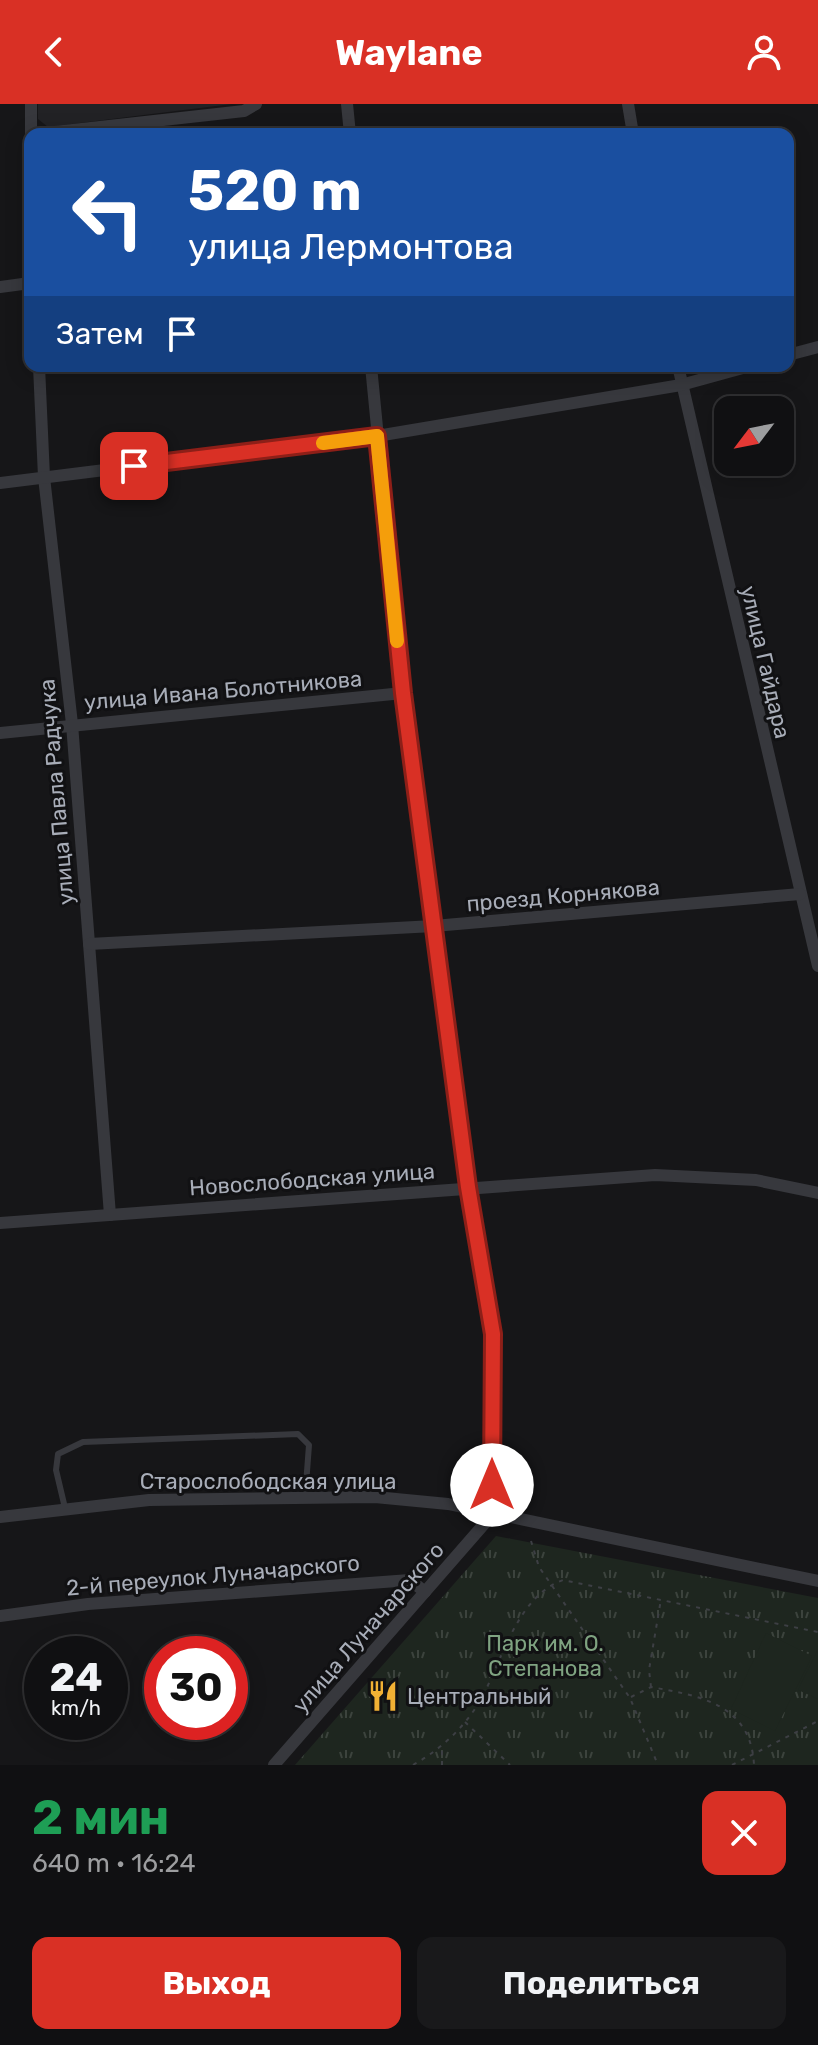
<!DOCTYPE html>
<html lang="ru">
<head>
<meta charset="utf-8">
<style>
  :root { --surface:#101012; --page:#19191b; --text:#f1f3f6; --muted:#9c9d9f; --line:#303032; --accent:#d93025 }
  body { margin:0; font-family:Rubik,sans-serif; background:var(--page); color:var(--text); height:100vh; display:flex; flex-direction:column; font-size:30px; white-space:nowrap }
  * { box-sizing:border-box; margin:0 }
  p { font-size:26px; color:var(--muted) }
  .icon { flex:none; width:44px; height:44px; fill:none; stroke:currentColor; stroke-width:2; stroke-linecap:round; stroke-linejoin:round }
  .map { position:relative; height:1661px; overflow:hidden }
  .drawer { display:flex; flex-direction:column; background:var(--surface); flex:1 }
  .drawer>* { flex:none }
  .top-card { position:absolute; left:24px; top:24px; width:770px; height:244px; border-radius:16px; box-shadow:0 4px 20px #0003,0 0 0 2px var(--line); background:#1a4fa0; color:#fff; overflow:hidden }
  .needle { width:52px; rotate:238deg }
  .fabs { position:absolute; left:714px; top:292px; display:grid; gap:16px }
  .fabs a { display:grid; place-items:center; width:80px; height:80px; border-radius:16px; background:var(--surface); box-shadow:0 4px 20px #0003,0 0 0 2px var(--line); font-size:40px }
  .speed { position:absolute; left:24px; top:1532px; display:flex; gap:16px; font-size:40px; font-weight:700; text-align:center }
  .speed>* { display:grid; place-content:center; width:104px; height:104px; border-radius:50%; background:var(--surface); box-shadow:0 4px 20px #0003,0 0 0 2px var(--line); line-height:1 }
  .speed small { font-size:20px; font-weight:400 }
  .speed .limit { border:12px solid #d22; background:#fff; color:#111 }
  .pin { position:absolute; display:grid; place-items:center; width:68px; height:68px; color:#fff; margin:-34px; border-radius:16px; box-shadow:0 4px 12px #0006 }
  .me { position:absolute; width:88px; margin:-44px; rotate:0deg; stroke-linejoin:round; filter:drop-shadow(0 0 6px #0008) }
  .turn { display:flex; align-items:center; gap:28px; height:168px; padding:0 32px; font-size:36px }
  .turn .icon { width:104px; height:104px; stroke-width:2.5 }
  .turn b { display:block; font-size:56px; line-height:68px }
  .then { display:flex; align-items:center; height:76px; padding:0 32px; background:#0003; gap:16px; font-size:30px }
  .round { display:grid; place-items:center; flex:none; width:84px; height:84px; border-radius:16px; background:var(--page) }
  .summary { display:flex; align-items:center; justify-content:space-between; height:136px; padding:0 32px }
  h1 { font-size:48px; font-weight:700; line-height:60px; color:#1e9e55 }
  .button { display:flex; gap:16px; margin-top:auto; padding:16px 32px }
  .button a { flex:1; height:92px; border-radius:16px; background:var(--accent); color:#fff; font-size:32px; font-weight:700; line-height:92px; text-align:center }
  .button a+a { background:var(--page); color:var(--text) }
  header { display:flex; justify-content:space-between; align-items:center; height:104px; padding:0 32px; background:var(--accent); color:#fff; font-size:36px; font-weight:700 }
  .map>svg:first-child { display:block }
  .built { fill:#222225 }
  .grass { fill:url(#grass-tufts) }
  .pitch { fill:#1e261f }
  .lines { fill:none; stroke-linecap:round; stroke-linejoin:round }
  .path { stroke:#3d3f44; stroke-width:2; stroke-dasharray:4 6; stroke-linecap:butt }
  .service { stroke:#37383d; stroke-width:6 }
  .minor { stroke:#37383d; stroke-width:12 }
  .route-casing { stroke:#8d1f18; stroke-width:20 }
  .route { stroke:#d93025; stroke-width:14 }
  .slow { stroke:#f59e0b; stroke-width:14 }
  .labels { text-anchor:middle; stroke-width:6; stroke-linejoin:round; paint-order:stroke }
  .street-label { font-size:22px; fill:#a8adb8; stroke:#111113 }
  .park-label { font-size:22px; fill:#7fa381; stroke:#111113 }
  .poi-label { font-size:22px; fill:#a8adb8; stroke:#111113; text-anchor:start }
</style>
</head>
<body>
<header><svg class="icon" aria-label="back" viewBox="0 0 24 24"><path d="M15 5l-7 7 7 7"/></svg>Waylane<svg class="icon" aria-label="person" viewBox="0 0 24 24"><circle cx="12" cy="8" r="4"/><path d="M4 21q1-7 8-7t8 7"/></svg></header>
<div class="map">
<svg width="818" height="1661" viewBox="0 0 818 1661">
  <defs>
    <pattern id="grass-tufts" width="24" height="20" patternUnits="userSpaceOnUse" patternTransform="scale(2)"><rect width="24" height="20" fill="#1e261f"/><path d="M3 7l-1-3M5 7V3M7 7l1-3M15 17l-1-3M17 17v-4M19 17l1-3" fill="none" stroke="#3c433d"/></pattern>
  </defs>
  <rect width="100%" height="100%" fill="#161618"/>
  <polygon class="built" points="38,0 232,0 48,23 38,15"/>
  <polygon class="grass" points="496,1432 818,1494 818,1661 295,1661"/>
  <g class="pitch">
    <polygon points="766,1529 812,1552 775,1627 731,1605"/>
    <polygon points="817,1547 818,1548 818,1595 798,1586"/>
  </g>
  <g class="lines">
    <g class="path">
      <polyline points="531,1437 539,1463 630,1594 658,1661"/>
      <polyline points="651,1583 649,1566 661,1495"/>
      <path d="M 631,1593 L 651,1583 C 700,1592 751,1600 754,1661"/>
      <polyline points="465,1618 510,1661"/>
      <path d="M 413,1661 C 441,1645 463,1625 480,1597 C 502,1558 516,1493 563,1476 L 818,1528"/>
      <polyline points="442,1661 442,1645"/>
      <polyline points="732,1661 818,1617"/>
    </g>
    <polyline class="service" points="65,1404 56,1366 58,1350 83,1338 298,1330 309,1341 305,1394"/>
    <g class="minor">
      <polyline points="347,0 350,30"/>
      <polyline points="628,0 633,30"/>
      <polyline points="31,30 31,0"/>
      <polyline points="37,30 244,7 256,0"/>
      <polyline points="0,183 30,179"/>
      <polyline points="788,251 818,243"/>
      <polyline points="39,262 44,373 72,620 110,1111"/>
      <polyline points="678,262 818,862"/>
      <polyline points="0,379 377,332 681,281 750,262"/>
      <polyline points="0,629 403,589"/>
      <polyline points="89,840 434,822 800,790"/>
      <polyline points="0,1119 655,1071 756,1076 818,1089"/>
      <polyline points="0,1413 149,1396 375,1393 448,1400 818,1477"/>
      <polyline points="0,1512 88,1500 410,1476 425,1488"/>
      <polyline points="274,1661 492,1411 493,1230 468,1083 403,589 371,262"/>
    </g>
  </g>
  <g class="lines">
    <defs>
      <polyline id="route" points="134,362 377,332 403,589 468,1083 493,1230 492,1381"/>
    </defs>
    <use href="#route" class="route-casing"/>
    <use href="#route" class="route"/>
    <polyline class="slow" points="323,339 377,332 397,537"/>
  </g>
  <defs>
    <symbol id="restaurant-bare" viewBox="-9 -9 18 18"><path d="M-5-6h1v4h1v-4h1v4h1v-4h1v5L-1.5 .5V6h-2V.5L-5-1ZM5-6V6H3V1.5H1.5Q1.5-4 5-6Z" fill="#f2b134" stroke="#111113" stroke-width="2.5" paint-order="stroke"/></symbol>
  </defs>
  <g fill-rule="evenodd">
    <use href="#restaurant-bare" x="361" y="1570" width="44" height="44"/>
  </g>
  <g class="labels">
    <g class="street-label">
      <text transform="translate(766 558) rotate(77)" y="8">улица Гайдара</text>
      <text transform="translate(223 586) rotate(-5)" y="8">улица Ивана Болотникова</text>
      <text transform="translate(56 688) rotate(-95)" y="8">улица Павла Радчука</text>
      <text transform="translate(563 791) rotate(-5)" y="8">проезд Корнякова</text>
      <text transform="translate(312 1075) rotate(-4)" y="8">Новослободская улица</text>
      <text x="268" y="1385">Старослободская улица</text>
      <text transform="translate(213 1471) rotate(-5)" y="8">2-й переулок Луначарского</text>
      <text transform="translate(368 1523) rotate(-49)" y="8">улица Луначарского</text>
    </g>
    <g class="park-label">
      <text x="545" y="1547">Парк им. О.<tspan x="545" dy="25">Степанова</tspan></text>
    </g>
    <g class="poi-label">
      <text x="407" y="1600">Центральный</text>
    </g>
  </g>
</svg>
<div class="fabs">
<a><svg class="needle" viewBox="-14 -14 28 28"><path d="M0-13l5 13h-10z" fill="#e53935"/><path d="M0 13l5-13h-10z" fill="#9c9d9f"/></svg></a>
</div>
<div class="speed"><div>24<small>km/h</small></div><div class="limit">30</div></div>
<div class="pin" style="left:134px;top:362px;background:#d93025"><svg class="icon" aria-label="arrive" viewBox="0 0 24 24"><path d="M6 21V4h12l-3 4 3 4H6"/></svg></div>
<svg class="me" style="left:492px;top:1381px" viewBox="-20 -20 40 40"><circle r="19" fill="#fff"/><path d="M0-13L10 11 0 6-10 11z" fill="#d93025"/></svg>
<div class="top-card">
<div class="turn"><svg class="icon" aria-label="left" viewBox="0 0 24 24"><path d="M17 20v-9H6M10 6l-5 5 5 5"/></svg><div><b>520 m</b>улица Лермонтова</div></div>
<div class="then">Затем<svg class="icon" aria-label="arrive" viewBox="0 0 24 24"><path d="M6 21V4h12l-3 4 3 4H6"/></svg></div>
</div>
</div>
<section class="drawer">
<div class="summary"><div><h1>2 мин</h1><p>640 m · 16:24</p></div><a class="round" style="background:#d93025;color:#fff"><svg class="icon" aria-label="close" viewBox="0 0 24 24"><path d="M6 6l12 12M18 6L6 18"/></svg></a></div>
<div class="button"><a>Выход</a><a>Поделиться</a></div>
</section>
</body>
</html>
